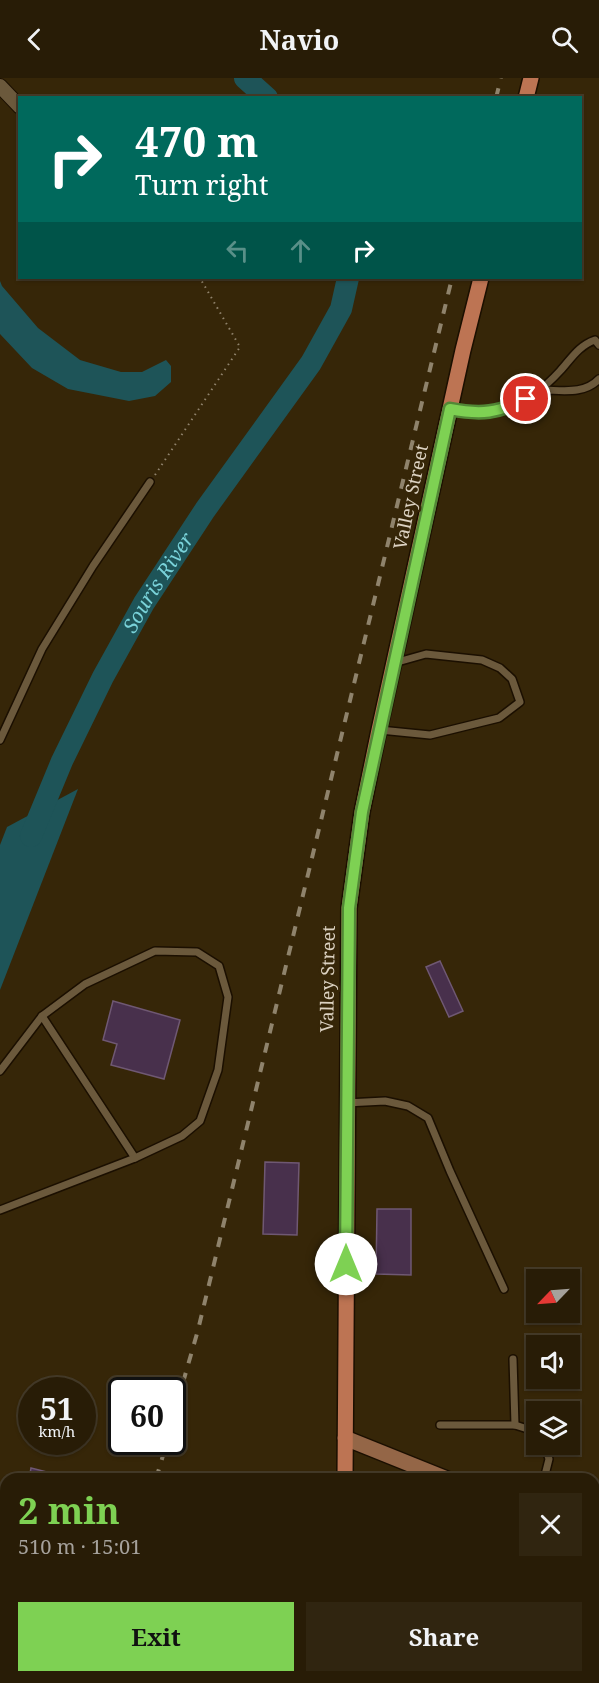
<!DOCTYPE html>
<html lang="en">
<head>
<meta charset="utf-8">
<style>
  :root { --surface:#281c06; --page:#302510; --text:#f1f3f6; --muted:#a5a19b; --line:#443a28; --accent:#7ed153 }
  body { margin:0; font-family:"Noto Serif",serif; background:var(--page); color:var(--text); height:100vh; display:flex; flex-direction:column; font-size:22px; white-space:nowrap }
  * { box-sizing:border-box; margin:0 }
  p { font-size:20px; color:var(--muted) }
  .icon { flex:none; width:33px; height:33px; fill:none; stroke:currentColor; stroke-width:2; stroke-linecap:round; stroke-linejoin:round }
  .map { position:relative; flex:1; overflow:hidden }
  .details { position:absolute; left:0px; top:1395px; width:600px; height:210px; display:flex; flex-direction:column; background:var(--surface); border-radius:18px 18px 0 0; box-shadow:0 2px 4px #0004,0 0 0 2px var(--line) }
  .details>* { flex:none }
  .hud { position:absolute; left:18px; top:18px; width:564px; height:183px; border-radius:0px; box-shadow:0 2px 4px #0004,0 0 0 2px var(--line); background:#00695c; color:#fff; overflow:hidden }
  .needle { width:39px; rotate:245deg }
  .fabs { position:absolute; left:526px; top:1191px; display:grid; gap:12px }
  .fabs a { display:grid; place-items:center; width:54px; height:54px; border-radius:0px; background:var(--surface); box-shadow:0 2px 4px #0004,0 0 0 2px var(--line); font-size:30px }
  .speed { position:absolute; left:18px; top:1299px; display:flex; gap:12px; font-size:30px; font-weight:700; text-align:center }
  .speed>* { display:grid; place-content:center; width:78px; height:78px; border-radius:50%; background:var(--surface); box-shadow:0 2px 4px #0004,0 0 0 2px var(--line); line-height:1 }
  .speed small { font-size:15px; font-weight:400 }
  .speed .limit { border:3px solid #111; border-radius:9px; background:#fff; color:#111 }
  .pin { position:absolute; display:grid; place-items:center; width:51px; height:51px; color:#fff; margin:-26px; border:3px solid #fff; border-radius:50%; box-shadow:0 2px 6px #0007 }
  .me { position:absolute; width:66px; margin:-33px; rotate:0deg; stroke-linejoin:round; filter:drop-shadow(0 0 4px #0008) }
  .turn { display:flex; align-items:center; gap:21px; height:126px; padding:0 18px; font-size:27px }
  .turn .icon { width:78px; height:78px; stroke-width:2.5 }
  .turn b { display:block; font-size:42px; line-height:51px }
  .lanes { display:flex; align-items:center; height:57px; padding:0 18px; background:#0003; justify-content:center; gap:30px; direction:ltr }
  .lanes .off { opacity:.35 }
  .round { display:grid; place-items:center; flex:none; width:63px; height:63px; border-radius:0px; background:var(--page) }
  .headline { display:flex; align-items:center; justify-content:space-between; height:102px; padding:0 18px }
  h1 { font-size:36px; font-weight:700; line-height:45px; color:var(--accent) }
  .action { display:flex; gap:12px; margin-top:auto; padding:12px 18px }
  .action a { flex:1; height:69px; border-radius:0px; background:var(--accent); color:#111; font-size:24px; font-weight:700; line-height:69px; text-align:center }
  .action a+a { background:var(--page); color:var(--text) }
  header { display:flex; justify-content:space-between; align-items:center; height:78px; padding:0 18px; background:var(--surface); font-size:27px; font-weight:700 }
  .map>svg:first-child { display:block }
  .water { fill:#1e5458 }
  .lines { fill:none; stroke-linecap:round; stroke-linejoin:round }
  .river { stroke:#1e5458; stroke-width:22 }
  .building { fill:#48304c; stroke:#6f5873; stroke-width:1.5 }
  .lane-casing { stroke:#1b0f00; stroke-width:10 }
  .street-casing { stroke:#1b0f00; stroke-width:16 }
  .secondary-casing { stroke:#1b0f00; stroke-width:18 }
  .primary-casing { stroke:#1b0f00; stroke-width:18 }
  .path { stroke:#90836c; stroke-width:2; stroke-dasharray:1.5 4.5; stroke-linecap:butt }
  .lane { stroke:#6b593c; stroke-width:7 }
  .street { stroke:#6b593c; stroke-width:14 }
  .secondary { stroke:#946647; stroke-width:15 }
  .primary { stroke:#bd7453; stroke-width:15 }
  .rail { stroke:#8f836c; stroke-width:4; stroke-dasharray:10 10; stroke-linecap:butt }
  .route-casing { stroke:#528836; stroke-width:15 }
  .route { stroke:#7ed153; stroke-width:10 }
  .labels { text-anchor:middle; stroke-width:4.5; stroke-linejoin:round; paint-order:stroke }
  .street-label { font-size:18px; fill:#dcd2c2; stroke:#362608 }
  .water-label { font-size:20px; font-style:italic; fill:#79d2d9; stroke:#362608 }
</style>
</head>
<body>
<header><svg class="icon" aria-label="back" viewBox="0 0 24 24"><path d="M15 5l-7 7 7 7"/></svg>Navio<svg class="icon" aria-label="search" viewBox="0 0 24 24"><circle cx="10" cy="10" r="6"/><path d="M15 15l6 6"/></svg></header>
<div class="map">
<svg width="599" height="1605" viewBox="0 0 599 1605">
  <rect width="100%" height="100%" fill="#362608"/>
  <g class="water">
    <polygon points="0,203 2,208 38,250 80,282 121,294 142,294 166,282 171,288 171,304 155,318 129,323 68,311 32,290 0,256"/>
    <polygon points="78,711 0,912 0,767 7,749"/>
  </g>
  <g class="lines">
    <g class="river">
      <polyline points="245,0 267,20"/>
      <path id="s1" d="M 31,758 L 62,683 L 103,599 L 144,525 L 205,432 L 311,285 L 341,231 L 348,200"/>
    </g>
  </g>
  <g class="building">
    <polygon points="440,883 463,933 449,939 426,889"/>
    <polygon points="113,923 180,942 164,1001 111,987 117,966 103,962"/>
    <polygon points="265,1084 299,1085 297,1157 263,1156"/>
    <polygon points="377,1131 411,1131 411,1197 376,1196"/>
    <polygon points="31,1390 59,1397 59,1401 29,1401"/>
  </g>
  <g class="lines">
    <defs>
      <g id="lane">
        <path d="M 541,312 C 562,312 584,317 599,301"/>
        <path d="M 450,331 C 496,340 528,328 560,293 C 571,281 578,268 595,262 L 599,267"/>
        <polyline points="380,652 430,657 499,640 520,624 512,601 500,590 482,582 426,576 394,585"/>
        <polyline points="0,662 42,571 93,488 150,404"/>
        <polyline points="42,938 135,1080"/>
        <polyline points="0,993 42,938 85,906 155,873 197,874 219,888 228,919 218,992 200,1043 182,1058 135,1080 0,1132"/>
        <polyline points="346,1025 385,1023 408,1028 428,1040 450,1093 504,1211"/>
        <polyline points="513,1281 515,1347"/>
        <polyline points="440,1347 515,1347 537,1354"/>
        <polyline points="544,1401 549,1381 544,1366"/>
      </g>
      <polyline id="street" points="0,8 20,29"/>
      <g id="secondary">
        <polyline points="345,1360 447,1401"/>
        <polyline points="594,1447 599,1448"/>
      </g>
      <g id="primary">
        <polyline points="526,20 531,0"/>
        <polyline points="345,1401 349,830 362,734 379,652 463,272 481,200"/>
        <polyline points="299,1605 302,1599"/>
      </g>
    </defs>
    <use href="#lane" class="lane-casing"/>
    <use href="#street" class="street-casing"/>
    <use href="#secondary" class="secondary-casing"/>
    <use href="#primary" class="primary-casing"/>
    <polyline class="path" points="155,397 240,269 200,200"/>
    <use href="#lane" class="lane"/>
    <use href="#street" class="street"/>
    <use href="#secondary" class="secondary"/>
    <use href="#primary" class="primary"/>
    <g class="rail">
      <polyline points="496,20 501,0"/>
      <polyline points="172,1343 198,1252 452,200"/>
      <polyline points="156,1401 167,1364"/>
      <polyline points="103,1605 105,1599"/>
    </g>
  </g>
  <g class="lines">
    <defs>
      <path id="route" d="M 346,1186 L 349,830 L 362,734 L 450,331 C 481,337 498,335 526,321"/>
    </defs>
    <use href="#route" class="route-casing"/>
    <use href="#route" class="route"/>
  </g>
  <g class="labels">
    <g class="street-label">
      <text transform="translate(411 419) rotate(-78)" y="6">Valley Street</text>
      <text transform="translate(328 901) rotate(-89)" y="6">Valley Street</text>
    </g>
    <g class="water-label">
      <text dy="7" stroke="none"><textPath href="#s1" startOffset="284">Souris River</textPath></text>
    </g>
  </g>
</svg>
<div class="fabs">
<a><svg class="needle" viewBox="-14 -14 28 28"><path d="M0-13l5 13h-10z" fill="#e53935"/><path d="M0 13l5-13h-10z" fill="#a5a19b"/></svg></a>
<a><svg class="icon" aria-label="sound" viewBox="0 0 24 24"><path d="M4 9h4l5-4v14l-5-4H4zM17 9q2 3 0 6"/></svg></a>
<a><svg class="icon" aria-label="layers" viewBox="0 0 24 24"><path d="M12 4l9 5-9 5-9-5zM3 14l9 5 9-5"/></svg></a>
</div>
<div class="speed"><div>51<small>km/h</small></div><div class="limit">60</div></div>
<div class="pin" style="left:526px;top:321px;background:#d93025"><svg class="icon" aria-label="arrive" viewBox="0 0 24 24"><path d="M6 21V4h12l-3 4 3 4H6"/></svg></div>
<svg class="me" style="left:346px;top:1186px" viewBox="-20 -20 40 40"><circle r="19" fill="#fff"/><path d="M0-13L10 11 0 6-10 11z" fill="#7ed153"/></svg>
<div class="hud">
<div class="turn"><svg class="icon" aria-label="right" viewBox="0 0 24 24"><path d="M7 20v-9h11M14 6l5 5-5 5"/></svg><div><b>470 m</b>Turn right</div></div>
<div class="lanes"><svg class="icon off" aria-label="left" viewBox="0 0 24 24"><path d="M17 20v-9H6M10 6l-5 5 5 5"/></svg><svg class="icon off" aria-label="ahead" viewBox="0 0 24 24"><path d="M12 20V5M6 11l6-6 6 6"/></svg><svg class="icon" aria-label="right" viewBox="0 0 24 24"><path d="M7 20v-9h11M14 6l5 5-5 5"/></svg></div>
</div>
<section class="details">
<div class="headline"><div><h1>2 min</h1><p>510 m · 15:01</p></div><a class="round"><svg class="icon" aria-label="close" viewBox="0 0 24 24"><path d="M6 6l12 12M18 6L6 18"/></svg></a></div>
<div class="action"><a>Exit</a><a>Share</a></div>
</section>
</div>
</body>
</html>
